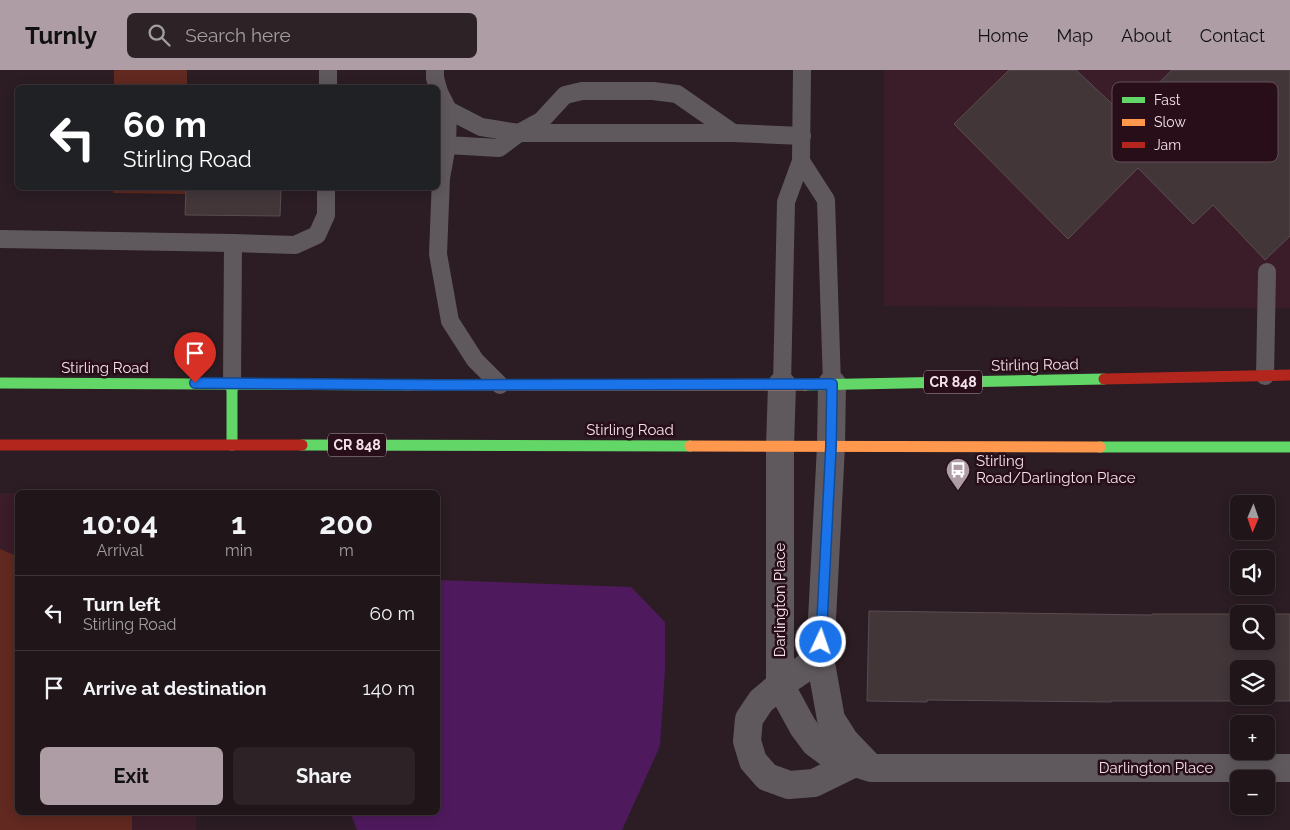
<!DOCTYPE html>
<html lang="en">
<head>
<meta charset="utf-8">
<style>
  :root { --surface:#20161a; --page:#2d2327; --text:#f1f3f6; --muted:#a29fa2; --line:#3d3539; --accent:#ae9da4 }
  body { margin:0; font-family:Raleway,sans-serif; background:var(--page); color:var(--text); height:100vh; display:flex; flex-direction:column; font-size:19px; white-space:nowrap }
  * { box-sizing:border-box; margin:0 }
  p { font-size:16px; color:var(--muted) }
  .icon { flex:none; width:28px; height:28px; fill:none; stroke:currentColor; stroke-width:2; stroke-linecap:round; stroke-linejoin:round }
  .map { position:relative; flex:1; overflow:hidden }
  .panel { position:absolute; left:15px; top:420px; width:425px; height:325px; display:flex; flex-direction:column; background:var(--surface); border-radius:8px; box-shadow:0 2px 12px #0003,0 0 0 1px var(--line) }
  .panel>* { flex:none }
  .banner { position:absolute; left:15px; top:15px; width:425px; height:105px; border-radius:8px; box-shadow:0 2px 12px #0003,0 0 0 1px var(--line); background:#202124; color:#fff; overflow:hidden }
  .needle { width:32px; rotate:182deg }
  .buttons { position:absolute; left:1230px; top:425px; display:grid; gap:10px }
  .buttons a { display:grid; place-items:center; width:45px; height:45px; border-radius:8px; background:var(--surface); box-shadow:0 2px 12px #0003,0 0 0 1px var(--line); font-size:25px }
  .pin { position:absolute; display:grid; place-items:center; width:42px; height:42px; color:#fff; margin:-51px -21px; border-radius:50% 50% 50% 0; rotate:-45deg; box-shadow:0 0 5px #0007 }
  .pin .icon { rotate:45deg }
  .me { position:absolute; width:55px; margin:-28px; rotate:3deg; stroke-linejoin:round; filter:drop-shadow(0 0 4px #0008) }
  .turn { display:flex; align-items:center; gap:18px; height:105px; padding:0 25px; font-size:22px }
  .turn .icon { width:65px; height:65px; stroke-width:2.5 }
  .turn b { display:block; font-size:35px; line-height:42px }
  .eta { display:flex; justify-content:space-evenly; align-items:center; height:85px; text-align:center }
  .eta b { font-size:30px; font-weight:700; line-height:35px }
  .action { display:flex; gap:10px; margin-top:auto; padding:10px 25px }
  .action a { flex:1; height:58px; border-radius:8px; background:var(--accent); color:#111; font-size:20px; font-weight:700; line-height:58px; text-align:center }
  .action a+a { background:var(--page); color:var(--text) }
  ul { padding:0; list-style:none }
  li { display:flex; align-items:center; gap:15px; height:75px; padding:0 25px; border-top:1px solid var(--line) }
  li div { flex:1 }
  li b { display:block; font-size:19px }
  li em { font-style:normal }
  header { display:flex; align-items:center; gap:30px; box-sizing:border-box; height:70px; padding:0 25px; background:var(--accent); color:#111 }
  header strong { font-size:24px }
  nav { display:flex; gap:28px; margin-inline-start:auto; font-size:18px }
  .search { width:350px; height:45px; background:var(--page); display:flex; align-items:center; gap:12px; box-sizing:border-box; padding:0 18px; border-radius:8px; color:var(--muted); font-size:19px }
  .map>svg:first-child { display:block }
  .built { fill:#3b1c29 }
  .grass { fill:#612920 }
  .water { fill:#4f1a5d }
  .building { fill:#423639; stroke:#5a4d51; fill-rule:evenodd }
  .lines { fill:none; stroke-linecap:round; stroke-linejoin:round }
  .lane { stroke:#5f595d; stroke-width:18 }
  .street { stroke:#5f595d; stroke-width:28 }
  .fast { stroke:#63d668; stroke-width:11 }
  .slow { stroke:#ff974d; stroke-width:11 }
  .jam { stroke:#b3261e; stroke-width:11 }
  .route-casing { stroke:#114b97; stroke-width:12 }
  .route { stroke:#1a73e8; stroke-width:9 }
  .labels { text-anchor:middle; stroke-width:5; stroke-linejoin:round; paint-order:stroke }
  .shield { fill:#270e18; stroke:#b7a2aa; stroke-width:1 }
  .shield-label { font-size:14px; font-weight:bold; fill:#f5e2e9 }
  .street-label { font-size:15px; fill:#f5e2e9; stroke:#270e18 }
  .poi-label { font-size:15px; fill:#f5e2e9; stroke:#270e18; text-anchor:start }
  .key { fill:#270e18; stroke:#654e57; stroke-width:1 }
  .key-label { font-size:14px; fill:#f5e2e9 }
</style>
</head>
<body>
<header>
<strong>Turnly</strong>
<div class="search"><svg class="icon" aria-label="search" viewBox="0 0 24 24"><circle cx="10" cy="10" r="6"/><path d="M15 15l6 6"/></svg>Search here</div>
<nav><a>Home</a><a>Map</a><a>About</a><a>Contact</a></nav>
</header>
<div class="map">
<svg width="1290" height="760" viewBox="0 0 1290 760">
  <rect width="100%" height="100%" fill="#2b1d23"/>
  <g class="built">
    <polygon points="884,0 1290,0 1290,238 884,236"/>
    <polygon points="0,423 17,423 18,742 196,743 196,760 0,760"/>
  </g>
  <g class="grass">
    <rect x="114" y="0" width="73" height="17"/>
    <polygon points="113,118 186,118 186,124 113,123"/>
    <polygon points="0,479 17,486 18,742 132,743 132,760 0,760"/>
  </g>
  <polygon class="water" points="438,510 631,517 665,552 665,600 660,676 622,760 357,760 352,747 351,743 438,742"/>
  <g class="building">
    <polygon points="1009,0 1076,0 1125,46 1172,0 1290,0 1290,166 1265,190 1213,135 1193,154 1138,98 1068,169 954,54"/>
    <polygon points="186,118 281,118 280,146 185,145"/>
    <path d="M 869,541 L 1152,545 L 1152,544 L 1239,544 L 1239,571 L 1266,571 L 1266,544 L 1290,544 L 1290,631 L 1111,631 L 1111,632 L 927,630 L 927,632 L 867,631 ZM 1239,599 L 1266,599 L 1266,626 L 1239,626 Z"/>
  </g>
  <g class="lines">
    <g class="lane">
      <polyline points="435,0 435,8 439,22 448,40 447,75 499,78 519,63 541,51 565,25 582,21 653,21 677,24 733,63"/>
      <polyline points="328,18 328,0"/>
      <polyline points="448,40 481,57 519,63 733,63 802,66"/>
      <polyline points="447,75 441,108 438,184 450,251 475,290 500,315"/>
      <polyline points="801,91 826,130 832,314"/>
      <polyline points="0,169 233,173 295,175 317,165 326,145 326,118"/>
      <polyline points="1265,306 1267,202"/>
      <polyline points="232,314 233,173"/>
      <polyline points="782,315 786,132 801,91 802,0"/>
    </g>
    <g class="street">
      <polyline points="832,314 831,376 820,588 831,649 845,671 868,695"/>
      <polyline points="782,315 780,376 780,615 803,657 815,673 831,685 871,698 1290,698"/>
      <polyline points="820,588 780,615 761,631 749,649 747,671 753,691 767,707 789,715 814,713 855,693"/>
    </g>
    <g class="fast">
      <polyline points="0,313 408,315"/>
      <polyline points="232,314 232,375"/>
      <polyline points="805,315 1104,309"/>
      <polyline points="302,375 690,376"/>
      <polyline points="1100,377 1290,377"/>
    </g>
    <g class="slow">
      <polyline points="408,315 805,315"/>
      <polyline points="690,376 1100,377"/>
    </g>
    <g class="jam">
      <polyline points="1104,309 1290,305"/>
      <polyline points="0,375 302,375"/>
    </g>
  </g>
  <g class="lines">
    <defs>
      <polyline id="route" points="195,313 442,315 832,314 831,376 821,572"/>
    </defs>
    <use href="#route" class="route-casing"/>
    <use href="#route" class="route"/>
  </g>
  <defs>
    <symbol id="bus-pin" viewBox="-11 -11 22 30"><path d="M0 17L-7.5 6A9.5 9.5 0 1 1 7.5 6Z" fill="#ae9da4" stroke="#270e18"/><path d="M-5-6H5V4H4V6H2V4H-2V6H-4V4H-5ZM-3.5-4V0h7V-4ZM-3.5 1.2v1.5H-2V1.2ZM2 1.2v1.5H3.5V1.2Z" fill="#fff"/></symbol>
  </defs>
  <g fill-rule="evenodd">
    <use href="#bus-pin" x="944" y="386" width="28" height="38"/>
  </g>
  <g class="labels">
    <g class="shield">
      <rect x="924" y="300.5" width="58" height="23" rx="4"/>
      <rect x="328" y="363.5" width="58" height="23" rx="4"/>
    </g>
    <g class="shield-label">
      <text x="953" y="317">CR 848</text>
      <text x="357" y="380">CR 848</text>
    </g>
    <g class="street-label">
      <text transform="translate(1035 295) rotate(-1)" y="5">Stirling Road</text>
      <text x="105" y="303">Stirling Road</text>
      <text x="630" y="365">Stirling Road</text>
      <text transform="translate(780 530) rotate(-90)" y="5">Darlington Place</text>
      <text x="1156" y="703">Darlington Place</text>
    </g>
    <g class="poi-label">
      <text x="976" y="396">Stirling<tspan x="976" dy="17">Road/Darlington Place</tspan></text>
    </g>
  </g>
  <rect x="1112" y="12" width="166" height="80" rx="8" class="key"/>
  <rect x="1122" y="27" width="23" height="6" fill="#63d668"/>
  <rect x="1122" y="49" width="23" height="7" fill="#ff974d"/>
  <rect x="1122" y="72" width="23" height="6" fill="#b3261e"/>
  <g class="key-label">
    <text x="1154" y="35">Fast</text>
    <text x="1154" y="57">Slow</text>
    <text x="1154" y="80">Jam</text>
  </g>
</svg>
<div class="buttons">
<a><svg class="needle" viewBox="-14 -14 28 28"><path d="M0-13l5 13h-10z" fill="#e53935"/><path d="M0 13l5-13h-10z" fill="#a29fa2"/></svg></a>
<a><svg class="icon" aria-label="sound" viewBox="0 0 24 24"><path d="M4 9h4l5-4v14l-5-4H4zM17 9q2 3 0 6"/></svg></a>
<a><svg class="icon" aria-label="search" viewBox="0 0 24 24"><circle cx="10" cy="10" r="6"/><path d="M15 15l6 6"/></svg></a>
<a><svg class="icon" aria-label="layers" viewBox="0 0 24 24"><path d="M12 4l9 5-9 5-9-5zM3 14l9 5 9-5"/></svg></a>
<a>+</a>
<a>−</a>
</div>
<div class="pin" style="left:195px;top:313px;background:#d93025"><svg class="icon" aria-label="arrive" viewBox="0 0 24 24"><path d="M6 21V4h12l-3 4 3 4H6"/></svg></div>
<svg class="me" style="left:821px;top:572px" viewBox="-20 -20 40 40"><circle r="17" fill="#1a73e8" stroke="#fff" stroke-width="3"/><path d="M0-11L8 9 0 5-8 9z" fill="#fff"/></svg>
<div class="banner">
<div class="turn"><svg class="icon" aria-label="left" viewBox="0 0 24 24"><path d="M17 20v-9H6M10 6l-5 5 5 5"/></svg><div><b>60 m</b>Stirling Road</div></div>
</div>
<section class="panel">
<div class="eta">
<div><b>10:04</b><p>Arrival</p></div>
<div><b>1</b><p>min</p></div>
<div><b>200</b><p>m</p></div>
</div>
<ul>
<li><svg class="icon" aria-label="left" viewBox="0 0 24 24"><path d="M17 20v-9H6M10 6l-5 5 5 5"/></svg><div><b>Turn left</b><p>Stirling Road</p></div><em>60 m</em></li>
<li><svg class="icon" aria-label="arrive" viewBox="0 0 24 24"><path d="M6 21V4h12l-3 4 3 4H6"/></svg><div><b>Arrive at destination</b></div><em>140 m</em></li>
</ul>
<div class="action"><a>Exit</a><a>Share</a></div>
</section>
</div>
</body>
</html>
